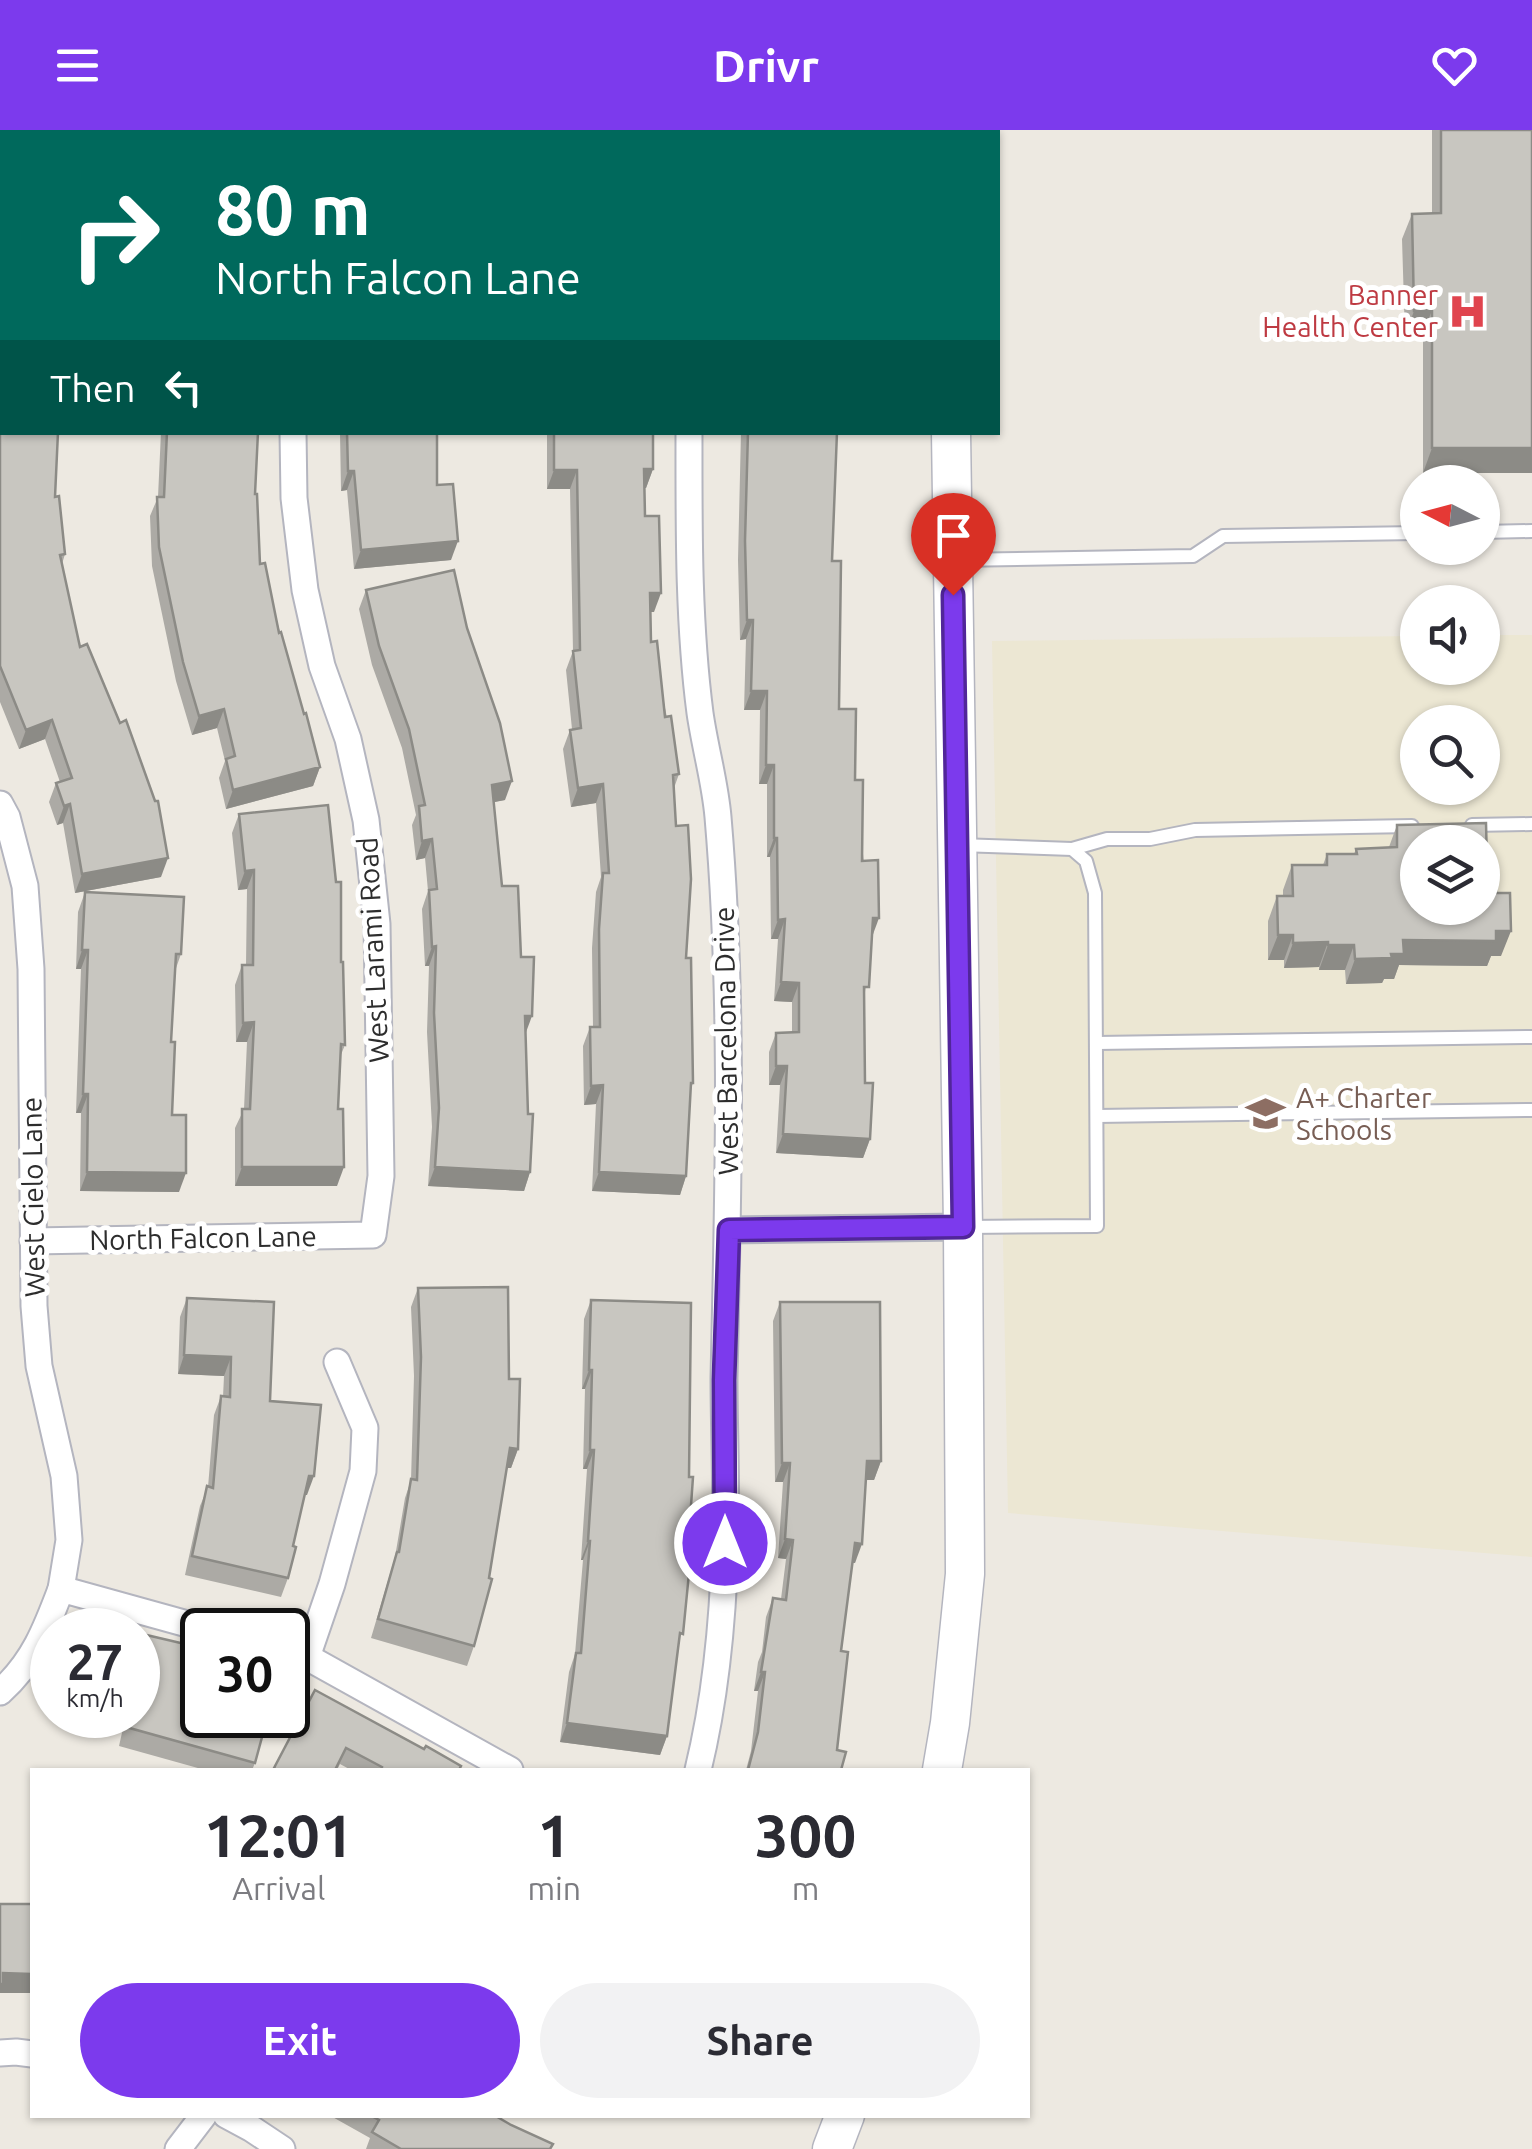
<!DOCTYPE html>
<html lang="en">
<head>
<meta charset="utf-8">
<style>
  :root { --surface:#fff; --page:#f2f2f3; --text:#2b2b33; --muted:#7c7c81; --accent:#7c3aed }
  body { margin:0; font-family:Ubuntu,sans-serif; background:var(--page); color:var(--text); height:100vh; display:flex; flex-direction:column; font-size:38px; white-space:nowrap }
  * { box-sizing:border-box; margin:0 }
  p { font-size:32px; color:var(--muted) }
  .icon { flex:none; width:55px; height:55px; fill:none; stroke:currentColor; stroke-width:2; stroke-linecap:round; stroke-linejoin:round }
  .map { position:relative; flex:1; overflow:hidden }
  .drawer { position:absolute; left:30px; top:1638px; width:1000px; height:350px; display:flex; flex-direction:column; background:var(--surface); border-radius:0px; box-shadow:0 2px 8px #0004 }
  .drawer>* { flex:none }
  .hud { position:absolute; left:0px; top:0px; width:1000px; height:305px; box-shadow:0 2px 8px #0004; background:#00695c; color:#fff; overflow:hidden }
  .needle { width:65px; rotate:276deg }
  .tools { position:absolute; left:1400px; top:335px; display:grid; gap:20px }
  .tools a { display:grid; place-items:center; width:100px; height:100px; border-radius:50%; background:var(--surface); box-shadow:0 2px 8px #0004; font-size:50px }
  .speed { position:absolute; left:30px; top:1478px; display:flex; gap:20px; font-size:50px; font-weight:700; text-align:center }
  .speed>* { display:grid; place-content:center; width:130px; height:130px; border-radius:50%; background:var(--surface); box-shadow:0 2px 8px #0004; line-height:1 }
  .speed small { font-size:25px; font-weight:400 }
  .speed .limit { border:5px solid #111; border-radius:15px; background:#fff; color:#111 }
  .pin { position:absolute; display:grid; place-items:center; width:85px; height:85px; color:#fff; margin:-102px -42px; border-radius:50% 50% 50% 0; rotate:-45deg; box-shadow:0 0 10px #0007 }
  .pin .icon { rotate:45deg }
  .me { position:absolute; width:110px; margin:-55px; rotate:0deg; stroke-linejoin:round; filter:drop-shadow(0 0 8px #0008) }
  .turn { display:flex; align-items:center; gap:35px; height:210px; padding:0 50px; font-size:45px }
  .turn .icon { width:130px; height:130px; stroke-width:2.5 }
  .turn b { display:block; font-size:70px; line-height:85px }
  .then { display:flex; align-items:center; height:95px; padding:0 50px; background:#0003; gap:20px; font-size:38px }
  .eta { display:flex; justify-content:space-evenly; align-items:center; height:170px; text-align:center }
  .eta b { font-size:60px; font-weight:700; line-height:70px }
  .action { display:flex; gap:20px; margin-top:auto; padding:20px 50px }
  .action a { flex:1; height:115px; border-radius:60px; background:var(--accent); color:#fff; font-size:40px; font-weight:700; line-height:115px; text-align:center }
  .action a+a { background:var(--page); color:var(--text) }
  header { display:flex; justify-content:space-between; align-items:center; height:130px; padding:0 50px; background:var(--accent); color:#fff; font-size:45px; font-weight:700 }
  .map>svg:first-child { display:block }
  .education { fill:#ece7d3; fill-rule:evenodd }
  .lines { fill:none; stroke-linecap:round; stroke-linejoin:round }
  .lane-casing { stroke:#b4b5bf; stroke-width:16 }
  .street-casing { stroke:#b4b5bf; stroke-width:29 }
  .secondary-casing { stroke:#b4b5bf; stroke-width:41 }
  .lane { stroke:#fff; stroke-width:12 }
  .street { stroke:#fff; stroke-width:25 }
  .secondary { stroke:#fff; stroke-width:38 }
  .wall { fill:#acaaa5 }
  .shaded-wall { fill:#8c8b86 }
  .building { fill:#c8c6c0; stroke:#8c8b86; stroke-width:2.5; fill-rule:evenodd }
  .route-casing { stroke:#51269a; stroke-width:25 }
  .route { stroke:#7c3aed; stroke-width:18 }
  .labels { text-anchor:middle; stroke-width:10; stroke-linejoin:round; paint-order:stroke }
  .health-label { font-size:28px; fill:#be3a42; stroke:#fff; text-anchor:end }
  .street-label { font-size:28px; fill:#2d2d2d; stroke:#fff }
  .education-label { font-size:28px; fill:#785e54; stroke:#fff; text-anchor:start }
</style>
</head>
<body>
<header><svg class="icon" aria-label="menu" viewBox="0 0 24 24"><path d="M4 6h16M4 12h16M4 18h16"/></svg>Drivr<svg class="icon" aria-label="heart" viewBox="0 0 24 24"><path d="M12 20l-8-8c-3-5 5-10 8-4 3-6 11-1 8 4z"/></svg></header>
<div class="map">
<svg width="1532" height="2019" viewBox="0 0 1532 2019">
  <rect width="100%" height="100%" fill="#ede9e1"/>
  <path class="education" d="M 1483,505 L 1532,505 L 1532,1427 L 1008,1383 L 992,511 L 1417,506 L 1418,538 L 1482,538 ZM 1418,592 L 1482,592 L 1482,658 L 1418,658 ZM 1418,712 L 1482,712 L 1482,778 L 1418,778 Z"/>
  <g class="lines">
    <defs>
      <g id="lane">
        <polyline points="1482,402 1532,401"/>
        <polyline points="955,430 1193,426 1223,406 1418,403"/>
        <polyline points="1472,695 1532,694"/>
        <polyline points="959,715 1072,719 1086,731 1095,763 1097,1096 965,1097"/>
        <polyline points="1072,719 1107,709 1150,709 1195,700 1412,696"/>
        <polyline points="1097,913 1532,907"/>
        <polyline points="1097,986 1532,980"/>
      </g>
      <g id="street">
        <polyline points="0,40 2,40"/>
        <path d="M 689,302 C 689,395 688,490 700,583 C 705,618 715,652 718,687 C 734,874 728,1061 724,1248 C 724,1304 727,1359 725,1415 C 723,1491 716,1566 698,1640"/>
        <polyline points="0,674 7,687 25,756 31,839 34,1176 39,1236 64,1346 69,1410 61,1459"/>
        <polyline points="729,1100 963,1097"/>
        <polyline points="33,1111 373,1105 381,1046 377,794 366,690 348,609 322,536 305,460 294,368 293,302"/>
        <polyline points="288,1522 307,1527 510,1640"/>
        <polyline points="307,1527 332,1454 363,1341 365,1298 337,1232"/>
        <path d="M 0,1562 C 33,1533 46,1499 61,1459 L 209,1500"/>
        <polyline points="0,1923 16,1922 32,1924"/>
        <polyline points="226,1985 252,1999 282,2019"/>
        <polyline points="178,2019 204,1985"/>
      </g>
      <g id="secondary">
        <polyline points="945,0 946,2"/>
        <polyline points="942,1640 950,1593 965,1444 963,1097 951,302"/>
        <polyline points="832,2019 845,1985"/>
      </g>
    </defs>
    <use href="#lane" class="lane-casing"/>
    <use href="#street" class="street-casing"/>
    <use href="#secondary" class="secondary-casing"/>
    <use href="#lane" class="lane"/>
    <use href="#street" class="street"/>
    <use href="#secondary" class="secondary"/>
  </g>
  <g class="wall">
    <polygon points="734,0 767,0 766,2 739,2"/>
    <polygon points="1432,0 1532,0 1532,343 1423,343 1423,205 1405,206 1402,109 1412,84 1432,84"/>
    <polygon points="0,61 65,424 62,434 80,517 161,747 75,763 63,693 57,695 49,672 56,653 60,652 45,609 19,619 0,572"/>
    <polygon points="161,302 258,302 255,364 260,434 320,637 313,656 226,679 219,648 225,631 217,598 192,605 176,551 152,436 150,386 158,367"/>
    <polygon points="340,302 437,302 437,355 451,430 354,439 347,360 341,361"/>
    <polygon points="547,302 653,302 653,339 646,358 644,358 645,386 654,482 651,482 651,512 679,644 674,658 693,953 690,961 686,1046 680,1065 592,1061 596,974 584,975 583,916 590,897 593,897 592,818 596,762 601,747 596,673 571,677 563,619 570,600 572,599 566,540 573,521 570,359 547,359"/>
    <polygon points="741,302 837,302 832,431 839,579 855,650 872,807 864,870 865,953 870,1009 863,1028 776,1023 780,955 769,955 769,922 776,903 792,903 792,872 774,871 778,809 771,809 770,727 767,727 767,654 759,654 760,580 744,580 746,509 740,510 738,430"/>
    <polygon points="366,460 505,670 493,672 502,756 525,905 530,1042 524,1061 428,1056 432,997 427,902 429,836 425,836 422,779 428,761 425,728 416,730 412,695 416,685 402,618 372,535 359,479"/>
    <polygon points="239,684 341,832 345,915 340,927 337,1056 235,1056 235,998 244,979 247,912 236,912 235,855 242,835 246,835 247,759 238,760 232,703"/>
    <polygon points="1397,695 1487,733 1496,763 1501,826 1491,826 1487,836 1399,835 1394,849 1384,849 1382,853 1346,854 1345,840 1319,840 1319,837 1284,838 1284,830 1268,830 1268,791 1277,766 1283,766 1283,760 1292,735 1323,735 1327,724 1354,724 1356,719 1389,717"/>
    <polygon points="85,762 181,824 175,841 171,912 172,985 179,1062 80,1061 81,983 76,983 81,839 76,839 78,782"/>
    <polygon points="418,1158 509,1249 518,1319 511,1338 506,1338 474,1516 467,1536 371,1508 395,1427 405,1368 411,1350 414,1246 411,1177"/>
    <polygon points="187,1168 270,1271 307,1365 305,1365 293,1416 288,1448 281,1467 185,1445 200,1376 208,1357 214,1285 221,1266 223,1267 224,1246 178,1244 180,1187"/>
    <polygon points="591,1170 678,1519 667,1606 660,1625 560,1612 569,1542 575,1524 583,1430 581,1430 587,1339 583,1339 585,1259 582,1259 584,1189"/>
    <polygon points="780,1172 881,1331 874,1350 866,1350 855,1433 852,1433 841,1521 837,1620 841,1640 746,1640 751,1621 758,1561 754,1561 758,1532 762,1522 766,1487 773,1468 781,1469 786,1429 778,1428 783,1352 775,1352 773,1191"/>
    <polygon points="315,1560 460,1640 351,1640 340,1634 337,1640 274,1640"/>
    <polygon points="126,1585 138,1585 255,1633 252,1640 205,1640 119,1616"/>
    <polygon points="329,1985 494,1985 551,2019 366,2019 370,2008"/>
  </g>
  <g class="shaded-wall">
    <polygon points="1432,180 1423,205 1405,206 1414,181"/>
    <polygon points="1432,318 1532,318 1532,343 1423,343"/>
    <polygon points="644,339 653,339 646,358 637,358"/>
    <polygon points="554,340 577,340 570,359 547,359"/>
    <polygon points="348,341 354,341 347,360 341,361"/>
    <polygon points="458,411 451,430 354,439 361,420"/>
    <polygon points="650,463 661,463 654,482 644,482"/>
    <polygon points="747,490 753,490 746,509 740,510"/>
    <polygon points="751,561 767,561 760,580 744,580"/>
    <polygon points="224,579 217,598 192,605 199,586"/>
    <polygon points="52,590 45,609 19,619 26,600"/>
    <polygon points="766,635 774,635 767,654 759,654"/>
    <polygon points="320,637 313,656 226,679 233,660"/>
    <polygon points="512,651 505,670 485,674 492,655"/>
    <polygon points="603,654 596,673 571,677 578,658"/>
    <polygon points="70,674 63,693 57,695 64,676"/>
    <polygon points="774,708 777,708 770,727 767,727"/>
    <polygon points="432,709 425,728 416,730 422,711"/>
    <polygon points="168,728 161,747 75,763 82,744"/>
    <polygon points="254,740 247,759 238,760 245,741"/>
    <polygon points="873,788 879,788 872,807"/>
    <polygon points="785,789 778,809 771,809 778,790"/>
    <polygon points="1496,801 1511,801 1501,826 1491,826 1487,836 1399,835 1394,849 1384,849 1382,853 1346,854 1355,829 1391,824 1403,810"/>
    <polygon points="1278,805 1293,805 1284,830 1268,830"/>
    <polygon points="1328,812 1319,837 1284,838 1293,813"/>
    <polygon points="1328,815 1354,815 1345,840 1319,840"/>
    <polygon points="436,816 429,836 425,836 432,817"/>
    <polygon points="82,820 88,820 81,839 76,839"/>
    <polygon points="781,852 799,853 792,872 774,871"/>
    <polygon points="525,886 532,886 525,905"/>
    <polygon points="254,892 247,912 236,912 243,893"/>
    <polygon points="776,936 787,936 780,955 769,955"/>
    <polygon points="603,955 596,974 584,975 591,956"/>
    <polygon points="83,964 88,964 81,983 76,983"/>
    <polygon points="783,1004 870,1009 863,1028 776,1023"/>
    <polygon points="242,1037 344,1037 337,1056 235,1056"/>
    <polygon points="435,1037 530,1042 524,1061 428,1056"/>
    <polygon points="87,1042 186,1043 179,1062 80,1061"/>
    <polygon points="599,1042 686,1046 680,1065 592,1061"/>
    <polygon points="184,1225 231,1227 224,1246 178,1244"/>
    <polygon points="589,1240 592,1240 585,1259 582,1259"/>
    <polygon points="510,1318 518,1319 511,1338 503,1338"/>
    <polygon points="590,1320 594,1320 587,1339 583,1339"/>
    <polygon points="867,1331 881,1331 874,1350 861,1350"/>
    <polygon points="782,1333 790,1333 783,1352 775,1352"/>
    <polygon points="309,1346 314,1346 307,1365 302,1365"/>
    <polygon points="785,1409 793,1410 786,1429 778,1428"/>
    <polygon points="588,1411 590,1411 583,1430 581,1430"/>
    <polygon points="855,1413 862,1414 855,1433 848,1432"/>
    <polygon points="761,1542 765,1542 758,1561 754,1561"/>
    <polygon points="567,1593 667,1606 660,1625 560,1612"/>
    <polygon points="3,1843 32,1844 32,1863 0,1863 0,1853"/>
  </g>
  <g class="building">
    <polygon points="1441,0 1532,0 1532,318 1432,318 1432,180 1414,181 1412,84 1441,83"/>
    <polygon points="0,61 2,61 2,302 58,302 55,367 59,366 65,424 60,425 80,517 87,514 120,593 126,590 155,671 158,671 168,728 82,744 70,674 64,676 56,653 72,648 52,590 26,600 0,536"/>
    <polygon points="167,302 258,302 255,364 257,364 260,434 265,433 279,503 281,502 304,584 306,583 320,637 233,660 226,629 235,626 224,579 199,586 183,532 159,417 157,367 164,367"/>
    <polygon points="347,302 437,302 437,355 453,354 458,411 361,420 354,341 348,341"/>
    <polygon points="554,302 653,302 653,339 644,339 645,386 659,386 661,463 650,463 651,512 657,511 665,587 671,586 679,644 673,645 676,696 688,695 691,749 686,828 691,828 693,953 691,953 686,1046 599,1042 603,955 591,956 590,897 600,897 599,799 603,743 609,743 603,654 578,658 570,600 581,598 573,521 580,520 577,340 554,340"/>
    <polygon points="748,302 837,302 832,431 841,431 839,579 856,579 855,650 863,650 862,731 878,730 879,788 873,788 869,857 864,857 865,953 873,953 870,1009 783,1004 787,936 776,936 776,903 799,902 799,853 781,852 785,789 778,790 777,708 774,708 774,635 766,635 767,561 751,561 753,490 747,490 745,411"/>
    <polygon points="454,440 467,498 500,593 512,651 492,655 502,756 518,756 521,827 534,827 532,886 525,886 528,984 533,984 530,1042 435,1037 439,978 434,883 436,816 432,817 429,760 437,759 432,709 422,711 419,676 425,675 409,599 379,516 366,460"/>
    <polygon points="328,675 336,752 341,752 341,832 343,832 345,915 341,914 338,979 343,979 344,1037 242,1037 242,979 250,979 254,892 243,893 242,835 253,835 254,740 245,741 239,684"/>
    <path d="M 1486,693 L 1487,733 L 1495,733 L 1496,763 L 1510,763 L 1511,801 L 1496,801 L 1496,811 L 1403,810 L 1404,824 L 1391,824 L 1392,828 L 1355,829 L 1354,815 L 1328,815 L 1328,812 L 1293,813 L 1293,805 L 1278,805 L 1277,766 L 1293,766 L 1292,735 L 1327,735 L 1327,724 L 1357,724 L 1356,719 L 1397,717 L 1397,695 ZM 1418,712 L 1482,712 L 1482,778 L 1418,778 Z"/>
    <polygon points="85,762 184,767 181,824 176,824 171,912 175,912 172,985 186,985 186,1043 87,1042 88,964 83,964 88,820 82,820"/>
    <polygon points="508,1157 509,1249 520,1249 518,1319 510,1318 489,1448 492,1449 474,1516 378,1489 397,1422 399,1422 411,1349 417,1350 421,1227 418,1158"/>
    <polygon points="187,1168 274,1172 270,1271 321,1275 314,1346 309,1346 293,1416 296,1417 288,1448 192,1426 207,1356 213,1358 221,1266 230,1267 231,1227 184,1225"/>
    <polygon points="591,1170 691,1173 689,1347 693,1347 687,1433 690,1433 683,1504 680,1503 667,1606 567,1593 576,1523 581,1523 590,1411 588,1411 594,1320 590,1320 592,1240 589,1240"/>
    <polygon points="780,1172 880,1172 881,1331 867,1331 862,1414 855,1413 841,1521 848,1522 837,1620 846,1622 841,1640 748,1640 758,1602 765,1542 761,1542 773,1468 786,1470 793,1410 785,1409 790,1333 782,1333"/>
    <polygon points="138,1503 202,1518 202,1585 268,1585 255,1633 126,1597 129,1585 138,1585"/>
    <polygon points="315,1560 424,1619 426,1616 461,1636 459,1640 381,1640 382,1637 346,1618 335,1640 277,1640 274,1638"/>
    <polygon points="0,1774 32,1774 32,1844 3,1843 3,1854 0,1854"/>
    <polygon points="370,1985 494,1985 511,1995 553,2014 550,2019 401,2019 372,2002 379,1990"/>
  </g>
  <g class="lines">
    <defs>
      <polyline id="route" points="725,1413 724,1250 729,1100 963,1097 953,465"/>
    </defs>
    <use href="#route" class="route-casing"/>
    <use href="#route" class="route"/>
  </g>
  <defs>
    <symbol id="hospital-bare" viewBox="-9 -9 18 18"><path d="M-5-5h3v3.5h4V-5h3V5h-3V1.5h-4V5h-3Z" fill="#e0444e" stroke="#fff" stroke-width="2.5" paint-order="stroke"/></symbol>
    <symbol id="school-bare" viewBox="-9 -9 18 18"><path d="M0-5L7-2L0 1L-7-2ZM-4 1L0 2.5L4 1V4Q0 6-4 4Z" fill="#8d6e63" stroke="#fff" stroke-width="2.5" paint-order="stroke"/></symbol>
  </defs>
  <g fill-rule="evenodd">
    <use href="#hospital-bare" x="1440" y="154" width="55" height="55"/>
    <use href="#school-bare" x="1238" y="956" width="55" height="55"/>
  </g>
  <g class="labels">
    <g class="health-label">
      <text x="1438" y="175">Banner<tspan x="1438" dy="32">Health Center</tspan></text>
    </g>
    <g class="street-label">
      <text transform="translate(373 820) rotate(-93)" y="10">West Larami Road</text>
      <text transform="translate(726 911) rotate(-91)" y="10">West Barcelona Drive</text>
      <text transform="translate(33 1067) rotate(-91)" y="10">West Cielo Lane</text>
      <text transform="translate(203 1108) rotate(-1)" y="10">North Falcon Lane</text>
    </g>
    <g class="education-label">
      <text x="1296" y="978">A+ Charter<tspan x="1296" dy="32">Schools</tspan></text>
    </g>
  </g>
</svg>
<div class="tools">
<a><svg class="needle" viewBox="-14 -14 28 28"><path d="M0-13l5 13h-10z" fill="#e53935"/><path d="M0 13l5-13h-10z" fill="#7c7c81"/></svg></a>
<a><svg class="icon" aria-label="sound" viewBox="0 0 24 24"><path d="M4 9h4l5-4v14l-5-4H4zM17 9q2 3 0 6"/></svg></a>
<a><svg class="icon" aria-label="search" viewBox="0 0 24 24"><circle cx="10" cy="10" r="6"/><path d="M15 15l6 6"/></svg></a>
<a><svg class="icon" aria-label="layers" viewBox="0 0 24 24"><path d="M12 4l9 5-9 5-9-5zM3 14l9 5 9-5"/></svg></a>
</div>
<div class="speed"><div>27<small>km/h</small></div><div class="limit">30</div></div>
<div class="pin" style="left:953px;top:465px;background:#d93025"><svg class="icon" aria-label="arrive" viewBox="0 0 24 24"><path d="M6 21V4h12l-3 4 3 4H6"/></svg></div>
<svg class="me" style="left:725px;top:1413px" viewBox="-20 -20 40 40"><circle r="17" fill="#7c3aed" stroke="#fff" stroke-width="3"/><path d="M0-11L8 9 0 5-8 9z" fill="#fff"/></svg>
<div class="hud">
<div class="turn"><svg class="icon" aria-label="right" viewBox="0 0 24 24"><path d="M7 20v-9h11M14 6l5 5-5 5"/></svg><div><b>80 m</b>North Falcon Lane</div></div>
<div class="then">Then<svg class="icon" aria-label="left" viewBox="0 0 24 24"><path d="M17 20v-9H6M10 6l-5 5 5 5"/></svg></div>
</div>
<section class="drawer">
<div class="eta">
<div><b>12:01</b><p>Arrival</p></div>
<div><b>1</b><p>min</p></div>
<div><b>300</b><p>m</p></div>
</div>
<div class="action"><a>Exit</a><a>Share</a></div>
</section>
</div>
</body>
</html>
